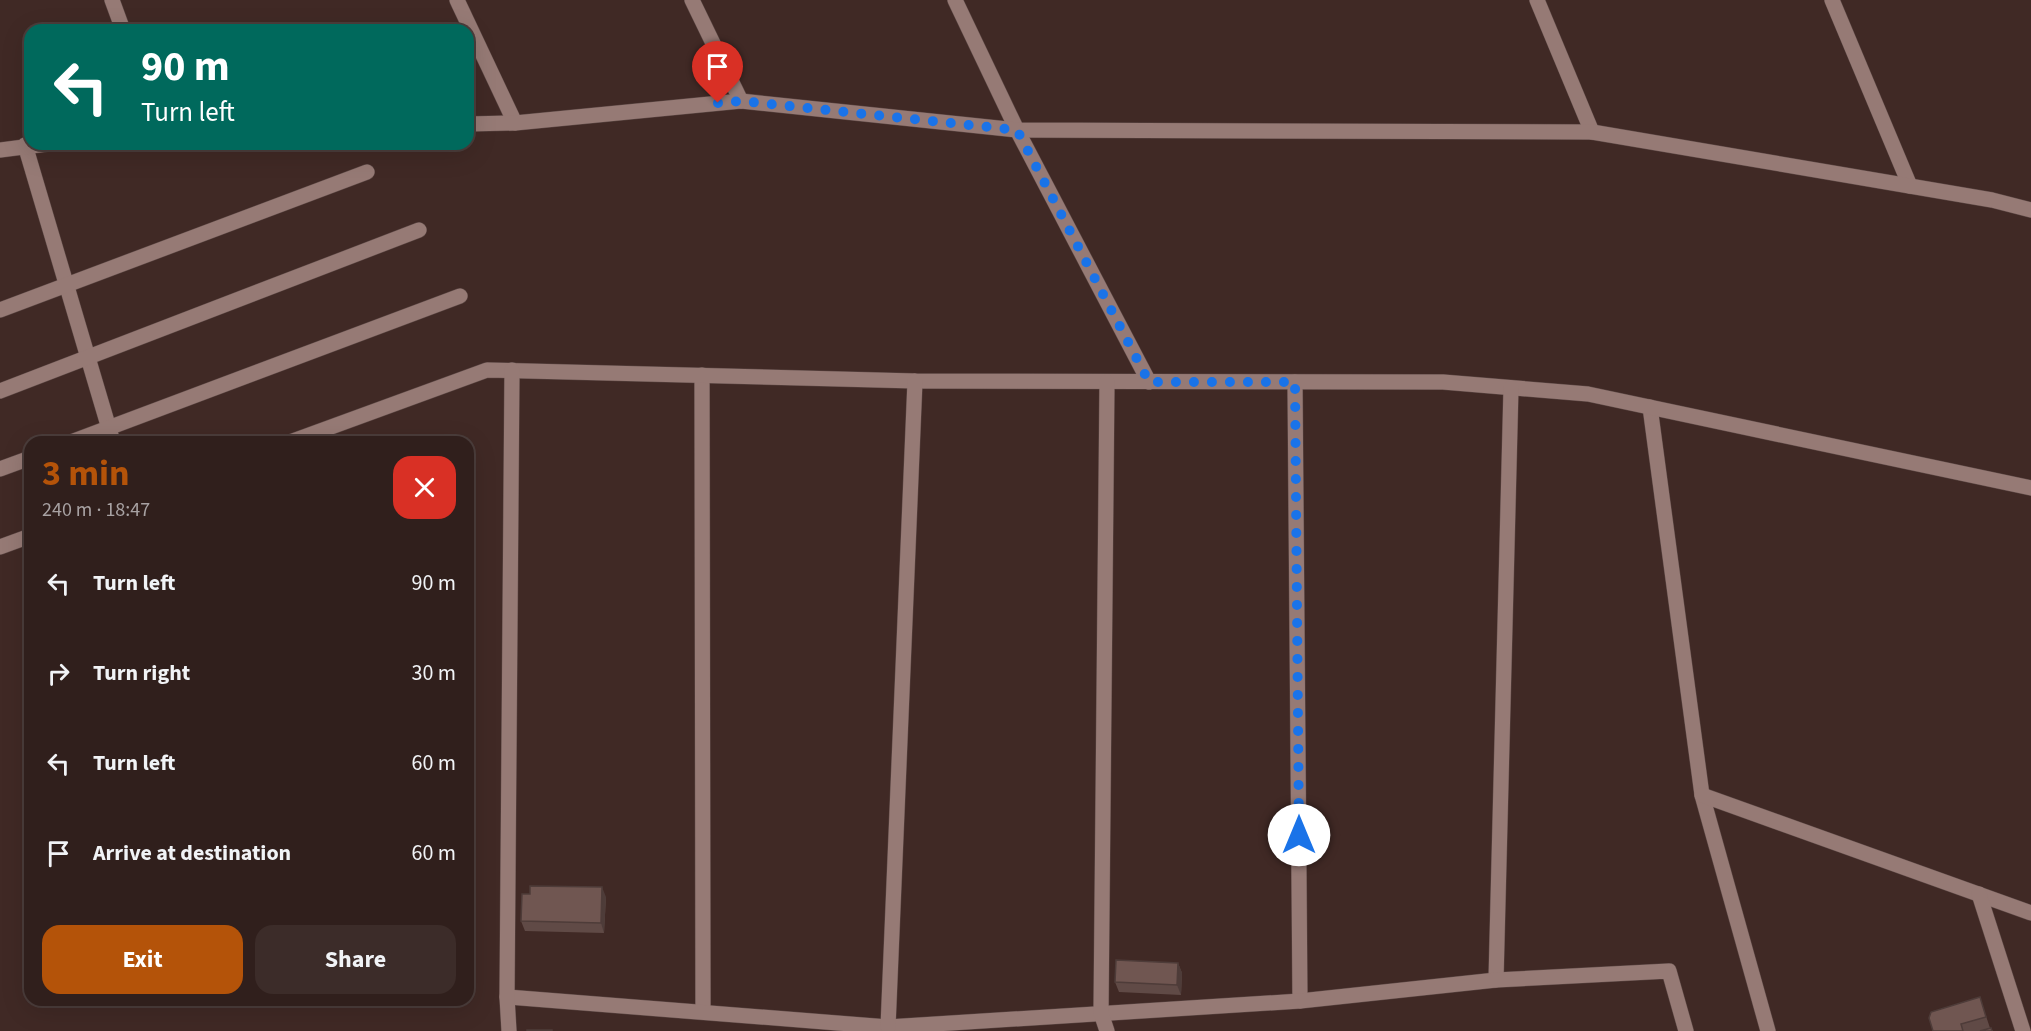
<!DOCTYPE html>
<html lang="en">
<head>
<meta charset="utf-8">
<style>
  :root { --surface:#301f1c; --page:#3c2c29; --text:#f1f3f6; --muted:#a8a2a3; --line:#4b3d3b; --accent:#b45309 }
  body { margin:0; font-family:"Source Sans 3",sans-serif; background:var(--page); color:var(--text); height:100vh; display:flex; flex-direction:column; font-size:22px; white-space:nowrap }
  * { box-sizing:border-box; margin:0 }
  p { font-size:20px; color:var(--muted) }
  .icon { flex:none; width:33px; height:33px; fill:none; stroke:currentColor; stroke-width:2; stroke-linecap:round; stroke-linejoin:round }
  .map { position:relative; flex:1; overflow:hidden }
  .panel { position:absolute; left:24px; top:436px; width:450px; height:570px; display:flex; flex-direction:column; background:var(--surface); border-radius:18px; box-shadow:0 6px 24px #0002,0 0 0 2px var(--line) }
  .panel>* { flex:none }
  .hud { position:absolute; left:24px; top:24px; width:450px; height:126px; border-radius:18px; box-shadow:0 6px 24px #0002,0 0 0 2px var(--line); background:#00695c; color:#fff; overflow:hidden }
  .pin { position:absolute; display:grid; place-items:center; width:51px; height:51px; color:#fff; margin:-62px -26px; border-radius:50% 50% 50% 0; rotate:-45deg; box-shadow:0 0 6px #0007 }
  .pin .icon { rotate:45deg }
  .me { position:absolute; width:66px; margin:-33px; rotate:0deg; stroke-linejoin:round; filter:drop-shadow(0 0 4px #0008) }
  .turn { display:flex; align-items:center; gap:21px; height:126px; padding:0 18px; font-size:27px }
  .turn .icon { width:78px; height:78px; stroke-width:2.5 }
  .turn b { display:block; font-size:42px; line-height:51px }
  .round { display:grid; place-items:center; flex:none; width:63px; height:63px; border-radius:18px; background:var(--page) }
  .headline { display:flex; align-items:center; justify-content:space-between; height:102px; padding:0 18px }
  h1 { font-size:36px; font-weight:700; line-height:45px; color:var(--accent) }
  .primary-button { display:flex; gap:12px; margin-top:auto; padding:12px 18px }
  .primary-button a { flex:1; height:69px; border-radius:18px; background:var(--accent); color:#fff; font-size:24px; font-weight:700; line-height:69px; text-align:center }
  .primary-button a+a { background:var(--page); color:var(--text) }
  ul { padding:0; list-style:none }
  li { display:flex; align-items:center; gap:18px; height:90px; padding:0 18px }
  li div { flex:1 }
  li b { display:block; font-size:22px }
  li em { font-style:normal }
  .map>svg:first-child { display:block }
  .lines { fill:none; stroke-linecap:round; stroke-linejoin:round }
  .minor-casing { stroke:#5c4845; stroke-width:16 }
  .minor { stroke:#967a75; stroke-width:15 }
  .wall { fill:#604a46 }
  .shaded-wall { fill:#4e3c39 }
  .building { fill:#705651; stroke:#4e3c39; stroke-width:1.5 }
  .route { stroke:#1a73e8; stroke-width:10; stroke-dasharray:0 18 }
</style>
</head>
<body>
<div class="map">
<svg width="2031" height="1031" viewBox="0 0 2031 1031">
  <rect width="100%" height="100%" fill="#402925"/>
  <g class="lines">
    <defs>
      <g id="minor">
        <polyline points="112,0 123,30"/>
        <polyline points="457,0 515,123"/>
        <polyline points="692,0 741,101"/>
        <polyline points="955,0 1017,130 1149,382"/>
        <polyline points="1537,0 1592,132"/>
        <polyline points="1832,0 1910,186"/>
        <polyline points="468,124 515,123 741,101 1017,130 1592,132 1992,200 2031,210"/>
        <polyline points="25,145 113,442"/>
        <polyline points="0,150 47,144"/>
        <polyline points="0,310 367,172"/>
        <polyline points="702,375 703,1011"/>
        <polyline points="1295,382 1300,1001"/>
        <polyline points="0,391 419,230"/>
        <polyline points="1650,407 1702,795 1768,1031"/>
        <polyline points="71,442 460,296"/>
        <polyline points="290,442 487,370 915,381 1443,382 1588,394 2031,488"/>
        <polyline points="0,469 30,458"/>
        <polyline points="0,547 30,536"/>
        <polyline points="1702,795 2031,913"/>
        <polyline points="1979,894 2023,1031"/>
        <polyline points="1496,980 1511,388"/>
        <polyline points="507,997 888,1027 1300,1001 1496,980 1669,971 1686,1031"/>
        <polyline points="888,1027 915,381"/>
        <polyline points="509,1031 507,997 512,370"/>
        <polyline points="1107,1031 1101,1013 1107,382"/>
      </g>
    </defs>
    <use href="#minor" class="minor-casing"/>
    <use href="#minor" class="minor"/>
  </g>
  <g class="wall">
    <polygon points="530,894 606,897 604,933 525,931 521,921"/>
    <polygon points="1178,963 1182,973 1181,995 1119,992 1115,982"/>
    <polygon points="1986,1016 1990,1028 1993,1031 1933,1031"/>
  </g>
  <g class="shaded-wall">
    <polygon points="602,887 606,897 604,933 601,923"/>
    <polygon points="1178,963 1182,973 1181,995 1177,985"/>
  </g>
  <g class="building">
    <polygon points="530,886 602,887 601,923 521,921 522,894 530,894"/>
    <polygon points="1116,960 1178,963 1177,985 1115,982"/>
    <polygon points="1980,997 1986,1017 1961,1024 1963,1031 1933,1031 1929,1018 1931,1012"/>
    <polygon points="1991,1028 1992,1031 1980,1031"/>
    <rect x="527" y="1030" width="25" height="1"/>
  </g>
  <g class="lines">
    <polyline class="route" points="718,103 741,101 1017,130 1149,382 1295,382 1299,835"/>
  </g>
</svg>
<div class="pin" style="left:718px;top:103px;background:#d93025"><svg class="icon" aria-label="arrive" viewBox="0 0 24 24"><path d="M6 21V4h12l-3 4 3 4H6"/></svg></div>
<svg class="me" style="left:1299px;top:835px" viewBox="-20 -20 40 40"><circle r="19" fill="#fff"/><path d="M0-13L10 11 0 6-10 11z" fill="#1a73e8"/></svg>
<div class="hud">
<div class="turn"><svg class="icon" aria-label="left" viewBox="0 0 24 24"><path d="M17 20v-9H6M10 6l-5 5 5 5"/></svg><div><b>90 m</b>Turn left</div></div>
</div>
<section class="panel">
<div class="headline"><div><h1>3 min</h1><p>240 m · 18:47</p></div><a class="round" style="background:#d93025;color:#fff"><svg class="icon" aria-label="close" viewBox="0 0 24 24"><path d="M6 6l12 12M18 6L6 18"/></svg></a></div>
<ul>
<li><svg class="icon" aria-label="left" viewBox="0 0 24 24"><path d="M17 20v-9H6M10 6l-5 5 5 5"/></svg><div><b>Turn left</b></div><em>90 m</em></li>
<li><svg class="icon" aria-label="right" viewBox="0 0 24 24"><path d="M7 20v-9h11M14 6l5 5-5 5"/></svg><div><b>Turn right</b></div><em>30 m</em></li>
<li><svg class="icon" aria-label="left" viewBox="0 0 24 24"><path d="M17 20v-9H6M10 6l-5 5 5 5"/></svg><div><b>Turn left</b></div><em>60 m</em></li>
<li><svg class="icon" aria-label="arrive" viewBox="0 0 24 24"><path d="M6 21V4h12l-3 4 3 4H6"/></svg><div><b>Arrive at destination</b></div><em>60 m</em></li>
</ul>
<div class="primary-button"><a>Exit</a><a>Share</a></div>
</section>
</div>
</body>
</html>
